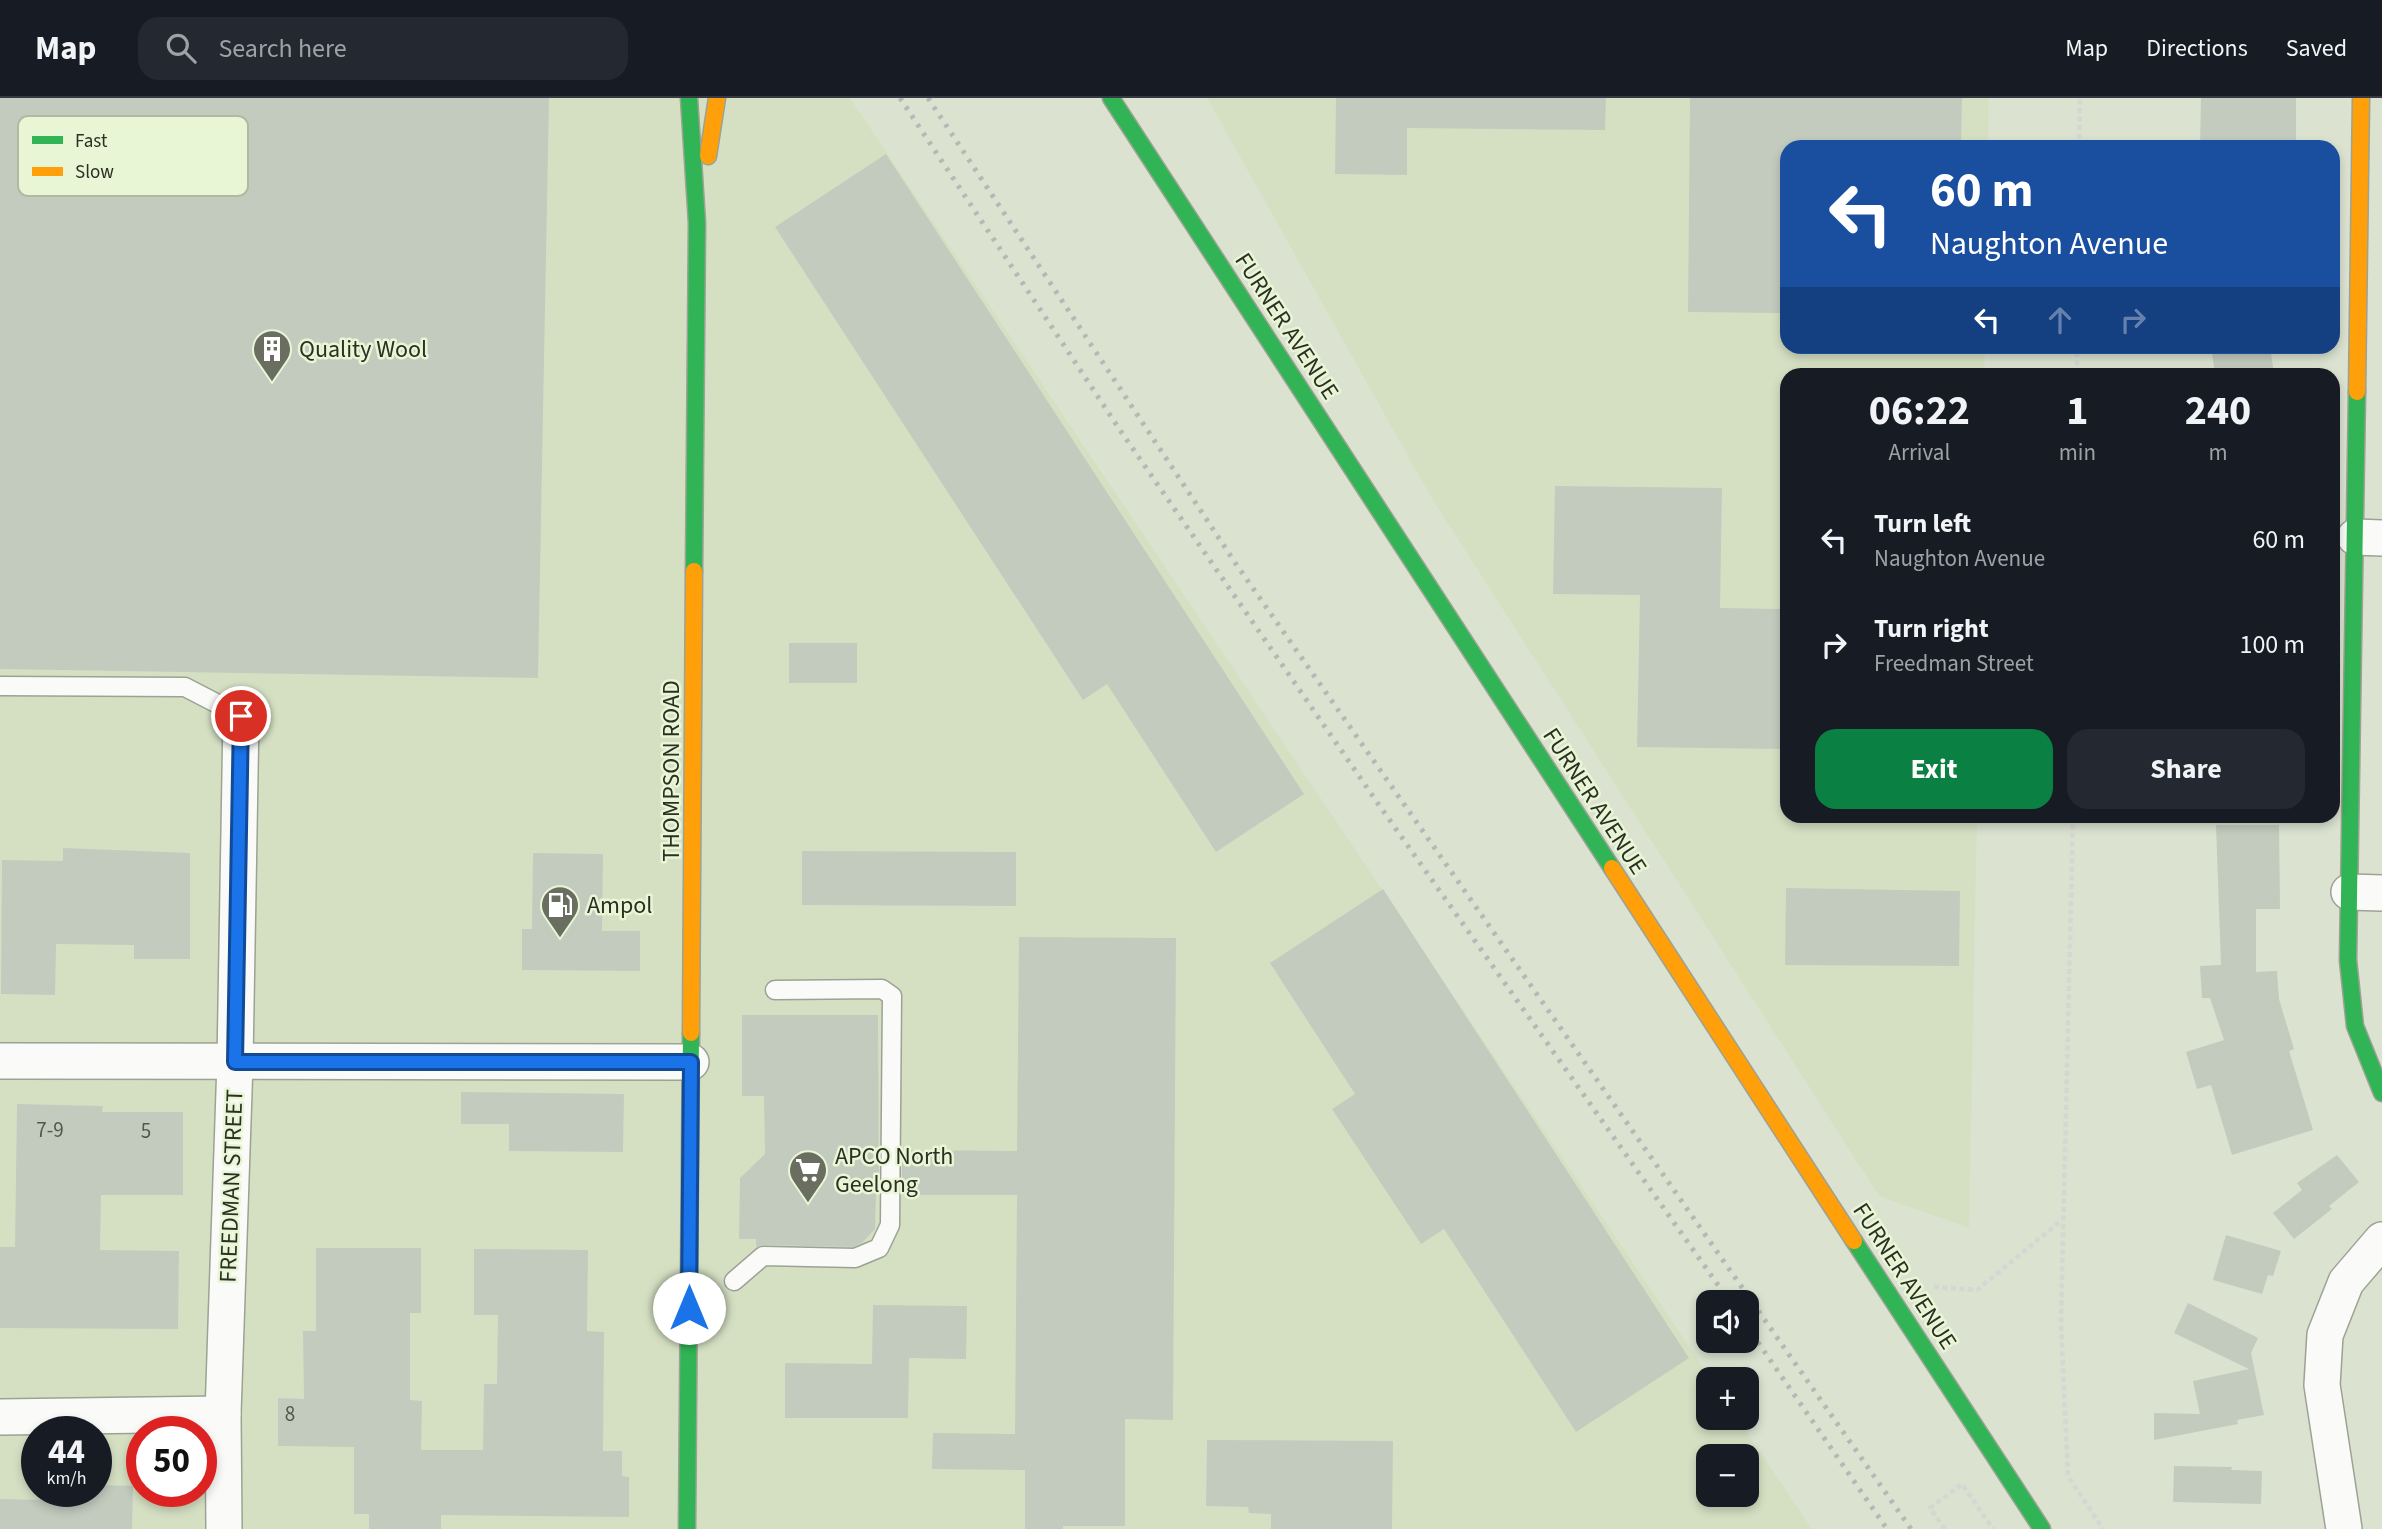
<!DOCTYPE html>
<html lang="en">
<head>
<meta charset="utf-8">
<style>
  :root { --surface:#171b24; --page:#242831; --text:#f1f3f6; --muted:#9ea1a6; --line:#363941; --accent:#0b8043 }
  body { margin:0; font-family:"Source Sans 3",sans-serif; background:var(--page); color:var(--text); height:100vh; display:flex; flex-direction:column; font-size:26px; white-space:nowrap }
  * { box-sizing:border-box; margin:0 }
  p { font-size:23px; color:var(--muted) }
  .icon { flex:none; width:38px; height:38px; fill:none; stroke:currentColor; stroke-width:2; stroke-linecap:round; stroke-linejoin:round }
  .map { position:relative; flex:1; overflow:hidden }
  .drawer { position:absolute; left:1780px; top:270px; width:560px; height:455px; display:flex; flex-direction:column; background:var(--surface); border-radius:21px; box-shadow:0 4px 10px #0003 }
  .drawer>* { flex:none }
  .guide { position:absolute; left:1780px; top:42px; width:560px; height:214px; border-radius:21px; box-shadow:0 4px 10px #0003; background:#1a4fa0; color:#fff; overflow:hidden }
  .buttons { position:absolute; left:1696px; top:1192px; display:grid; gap:14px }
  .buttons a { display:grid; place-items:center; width:63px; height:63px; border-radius:14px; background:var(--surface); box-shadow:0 4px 10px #0003; font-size:35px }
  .speed { position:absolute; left:21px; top:1318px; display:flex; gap:14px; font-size:35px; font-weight:700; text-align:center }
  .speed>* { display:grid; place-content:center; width:91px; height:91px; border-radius:50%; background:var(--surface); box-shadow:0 4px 10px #0003; line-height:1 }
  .speed small { font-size:18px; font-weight:400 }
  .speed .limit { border:10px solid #d22; background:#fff; color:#111 }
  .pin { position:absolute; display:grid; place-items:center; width:60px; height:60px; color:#fff; margin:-30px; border:4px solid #fff; border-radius:50%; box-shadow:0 2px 7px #0007 }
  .me { position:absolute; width:77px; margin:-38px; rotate:0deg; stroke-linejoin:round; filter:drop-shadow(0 0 5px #0008) }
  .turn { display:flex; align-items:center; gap:24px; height:147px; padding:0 35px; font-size:32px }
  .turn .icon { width:91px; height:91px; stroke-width:2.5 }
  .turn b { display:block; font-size:49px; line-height:60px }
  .lanes { display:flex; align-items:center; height:66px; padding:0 35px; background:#0003; justify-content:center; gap:35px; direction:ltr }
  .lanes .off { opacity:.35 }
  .eta { display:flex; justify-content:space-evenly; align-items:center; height:119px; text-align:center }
  .eta b { font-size:42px; font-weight:700; line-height:49px }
  .primary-button { display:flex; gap:14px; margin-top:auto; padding:14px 35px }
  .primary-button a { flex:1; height:80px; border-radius:21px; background:var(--accent); color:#fff; font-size:28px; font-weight:700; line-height:80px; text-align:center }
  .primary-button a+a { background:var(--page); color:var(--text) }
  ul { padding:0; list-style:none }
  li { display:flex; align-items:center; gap:21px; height:105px; padding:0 35px }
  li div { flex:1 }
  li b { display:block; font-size:26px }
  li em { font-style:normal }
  header { display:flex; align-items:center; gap:42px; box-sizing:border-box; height:98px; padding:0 35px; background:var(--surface); border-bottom:2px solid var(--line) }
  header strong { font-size:33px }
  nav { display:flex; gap:38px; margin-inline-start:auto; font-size:24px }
  .search { width:490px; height:63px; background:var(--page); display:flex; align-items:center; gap:18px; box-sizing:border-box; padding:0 24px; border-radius:21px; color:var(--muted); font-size:26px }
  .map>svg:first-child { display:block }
  .built { fill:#d5e0c3; fill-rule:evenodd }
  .building { fill:#c3cbbf }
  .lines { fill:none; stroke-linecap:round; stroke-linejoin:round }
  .lane-casing { stroke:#9ca294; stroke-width:21 }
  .street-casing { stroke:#9ca294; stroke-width:38 }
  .fast-casing { stroke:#9ca294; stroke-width:19 }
  .slow-casing { stroke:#9ca294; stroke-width:19 }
  .path { stroke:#d5d7d2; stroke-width:4.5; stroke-dasharray:5 3.5; stroke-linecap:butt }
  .lane { stroke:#fafbf8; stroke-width:18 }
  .street { stroke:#fafbf8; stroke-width:35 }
  .fast { stroke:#30b455; stroke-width:16 }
  .slow { stroke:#ff9f0a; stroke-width:16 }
  .rail { stroke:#b7b8b5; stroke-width:5; stroke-dasharray:3.5 7; stroke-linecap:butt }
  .route-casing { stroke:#114b97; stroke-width:18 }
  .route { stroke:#1a73e8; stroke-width:12 }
  .labels { text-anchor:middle; stroke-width:5; stroke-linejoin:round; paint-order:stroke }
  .number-label { font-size:21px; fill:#52584c }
  .street-label { font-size:24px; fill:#2b2f24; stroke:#e9f6d6 }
  .poi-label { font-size:24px; fill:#2b2f24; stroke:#e9f6d6; text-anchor:start }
  .key { fill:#e9f6d6; stroke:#b0baa1; stroke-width:2 }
  .key-label { font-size:19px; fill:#2b2f24 }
</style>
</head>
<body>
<header>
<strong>Map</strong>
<div class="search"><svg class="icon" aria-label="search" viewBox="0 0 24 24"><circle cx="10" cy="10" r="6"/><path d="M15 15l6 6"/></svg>Search here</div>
<nav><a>Map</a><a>Directions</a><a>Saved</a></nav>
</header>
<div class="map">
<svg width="2382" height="1431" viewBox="0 0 2382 1431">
  <rect width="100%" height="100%" fill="#dbe2d0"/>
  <g class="built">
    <path d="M 0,0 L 850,0 L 1711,1281 L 1708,1281 L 1708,1320 L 1737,1320 L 1812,1431 L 0,1431 ZM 37,1334 L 96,1334 L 96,1393 L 37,1393 ZM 142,1334 L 201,1334 L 201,1393 L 142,1393 ZM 1708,1358 L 1746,1358 L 1746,1396 L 1708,1396 Z"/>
    <polygon points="1207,0 1989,0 1988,49 1787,49 1787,248 1985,249 1984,276 1787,276 1787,718 1977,718 1969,1130 1879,1098 1431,399"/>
  </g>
  <g class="building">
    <polygon points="0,0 549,0 538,580 0,571"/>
    <polygon points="1336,0 1606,0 1605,32 1407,30 1407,77 1335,76"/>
    <polygon points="1690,0 1962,0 1961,49 1787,49 1787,215 1688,214"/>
    <polygon points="2201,0 2296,0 2296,49 2200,49"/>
    <polygon points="886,56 1304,696 1216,754 1107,586 1083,602 775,129"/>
    <polygon points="2211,248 2270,248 2274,276 2215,276"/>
    <polygon points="1555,388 1722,390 1720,510 1787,511 1787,651 1637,649 1640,497 1553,496"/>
    <rect x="789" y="545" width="68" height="40"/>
    <polygon points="2216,727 2279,727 2280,811 2256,811 2256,874 2277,873 2279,901 2294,951 2289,953 2313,1032 2232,1057 2211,987 2197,991 2186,954 2224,942 2210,900 2202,900 2200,868 2221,867"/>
    <polygon points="63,750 190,755 190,861 134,861 134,847 56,846 55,897 1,896 2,762 63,763"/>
    <polygon points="802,753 1016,754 1016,808 802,807"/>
    <polygon points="533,755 603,756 602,833 640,833 640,873 522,872 522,831 532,831"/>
    <polygon points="1786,790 1960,793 1959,868 1785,867"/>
    <polygon points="1383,791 1689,1260 1576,1334 1444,1131 1421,1146 1332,1011 1355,996 1270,865"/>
    <polygon points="1019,839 1176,840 1173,1322 1125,1321 1125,1428 1063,1428 1063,1431 1025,1431 1025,1372 932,1371 933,1335 1015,1336 1017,1097 902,1097 902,1052 1017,1053"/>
    <polygon points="742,917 878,917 879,1096 876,1096 875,1131 862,1145 853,1149 763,1147 756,1149 756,1141 739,1141 740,1080 765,1056 764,998 742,998"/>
    <polygon points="461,994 624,996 623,1054 509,1053 509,1026 461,1026"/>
    <polygon points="17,1006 103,1008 102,1014 183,1014 183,1097 101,1097 100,1152 179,1153 178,1231 0,1230 0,1149 15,1149"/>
    <polygon points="2337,1057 2359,1084 2329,1108 2332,1111 2294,1141 2273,1115 2302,1092 2297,1085"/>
    <polygon points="2226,1137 2281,1153 2273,1178 2268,1177 2262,1196 2213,1182"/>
    <polygon points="316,1150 421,1150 421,1215 410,1215 410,1302 422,1303 421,1352 483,1352 484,1286 497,1286 498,1217 474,1217 474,1151 588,1152 587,1233 604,1234 603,1353 622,1353 622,1378 629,1379 629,1419 441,1417 441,1431 369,1431 369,1416 354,1416 354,1349 278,1348 278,1300 304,1301 303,1233 316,1233"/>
    <polygon points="2188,1205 2258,1240 2251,1255 2264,1317 2237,1322 2238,1326 2154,1342 2154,1315 2200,1316 2193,1283 2249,1271 2174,1235"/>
    <polygon points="873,1207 967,1208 966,1261 909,1260 908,1320 785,1320 785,1265 872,1266"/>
    <polygon points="1207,1342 1393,1343 1392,1431 1271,1431 1271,1416 1249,1415 1248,1409 1206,1408"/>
    <polygon points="2174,1368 2232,1369 2231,1372 2262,1373 2261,1406 2173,1404"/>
    <polygon points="96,1387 133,1388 132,1431 0,1431 0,1401 48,1402 48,1393 96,1393"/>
  </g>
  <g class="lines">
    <defs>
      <g id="lane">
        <polyline points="0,588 185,589 241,618"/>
        <polyline points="734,1183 763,1158 855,1160 879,1150 890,1127 892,898 882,891 775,892"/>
      </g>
      <g id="street">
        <polyline points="2355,439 2382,440"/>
        <polyline points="2349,794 2382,795"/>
        <polyline points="0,963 691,964"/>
        <polyline points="0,1319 223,1316"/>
        <polyline points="224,1431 223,1316 235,964 241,618"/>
        <polyline points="2344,1431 2322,1287 2325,1237 2346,1184 2382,1142"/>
      </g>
      <g id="fast">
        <polyline points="689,0 697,125 694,473"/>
        <polyline points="1111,0 1612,770"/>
        <polyline points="2357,294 2348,862 2355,928 2382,995"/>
        <polyline points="1854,1143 2042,1431"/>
        <polyline points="687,1431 691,935"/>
      </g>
      <g id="slow">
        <polyline points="708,58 717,0"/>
        <polyline points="2357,294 2361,0"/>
        <polyline points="1612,770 1854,1143"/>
        <polyline points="691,935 694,473"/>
      </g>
    </defs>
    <use href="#lane" class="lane-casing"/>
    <use href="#street" class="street-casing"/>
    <use href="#fast" class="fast-casing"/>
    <use href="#slow" class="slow-casing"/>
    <g class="path">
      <polyline points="2079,49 2080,0"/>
      <polyline points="2077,276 2077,248"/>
      <polyline points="2073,718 2061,1225 2068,1378 2103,1431"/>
      <polyline points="1934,1189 1977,1192 2062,1122"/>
      <polyline points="1945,1431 1930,1410 1962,1386 1993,1431"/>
    </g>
    <use href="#lane" class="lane"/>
    <use href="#street" class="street"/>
    <use href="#fast" class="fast"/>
    <use href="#slow" class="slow"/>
    <g class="rail">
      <polyline points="900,0 1122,335 1379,707 1730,1204"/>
      <polyline points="928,0 1236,466 1911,1431"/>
      <polyline points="1746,1227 1887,1431"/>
    </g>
  </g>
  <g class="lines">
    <defs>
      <polyline id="route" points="241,618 235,964 691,964 689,1210"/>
    </defs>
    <use href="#route" class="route-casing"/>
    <use href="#route" class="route"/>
  </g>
  <defs>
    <symbol id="building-pin" viewBox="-11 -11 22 30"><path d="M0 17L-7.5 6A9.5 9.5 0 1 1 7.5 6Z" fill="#696e60" stroke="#e9f6d6"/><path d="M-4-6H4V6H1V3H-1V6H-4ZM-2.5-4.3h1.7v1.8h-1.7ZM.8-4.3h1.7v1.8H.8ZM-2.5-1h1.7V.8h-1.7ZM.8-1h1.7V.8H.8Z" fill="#fff"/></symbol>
    <symbol id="fuel-pin" viewBox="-11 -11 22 30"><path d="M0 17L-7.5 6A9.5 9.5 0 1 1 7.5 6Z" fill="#696e60" stroke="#e9f6d6"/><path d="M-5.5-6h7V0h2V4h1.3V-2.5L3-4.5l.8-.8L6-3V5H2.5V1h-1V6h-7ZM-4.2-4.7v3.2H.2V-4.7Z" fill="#fff"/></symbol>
    <symbol id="supermarket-pin" viewBox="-11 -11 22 30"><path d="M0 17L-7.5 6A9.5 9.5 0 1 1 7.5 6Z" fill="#696e60" stroke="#e9f6d6"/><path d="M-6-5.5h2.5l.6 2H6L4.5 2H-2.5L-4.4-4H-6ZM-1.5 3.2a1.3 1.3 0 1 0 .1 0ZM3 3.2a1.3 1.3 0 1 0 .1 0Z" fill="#fff"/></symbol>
  </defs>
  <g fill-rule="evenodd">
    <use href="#building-pin" x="250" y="229" width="44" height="60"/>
    <use href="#fuel-pin" x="538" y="785" width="44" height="60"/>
    <use href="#supermarket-pin" x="786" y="1050" width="44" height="60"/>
  </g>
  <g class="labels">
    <g class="number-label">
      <text x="50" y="1039">7-9</text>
      <text x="146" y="1040">5</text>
      <text x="290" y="1323">8</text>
    </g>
    <g class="street-label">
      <text transform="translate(1287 228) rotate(57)" y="8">FURNER AVENUE</text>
      <text transform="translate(671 673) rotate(-90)" y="8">THOMPSON ROAD</text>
      <text transform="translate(1595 703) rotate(57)" y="8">FURNER AVENUE</text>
      <text transform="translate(231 1088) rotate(-88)" y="8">FREEDMAN STREET</text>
      <text transform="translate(1905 1178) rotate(57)" y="8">FURNER AVENUE</text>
    </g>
    <g class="poi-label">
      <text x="299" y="259">Quality Wool</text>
      <text x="587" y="815">Ampol</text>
      <text x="835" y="1066">APCO North<tspan x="835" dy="28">Geelong</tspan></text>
    </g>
  </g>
  <rect x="18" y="18" width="230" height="80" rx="10" class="key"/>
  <rect x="32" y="38" width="31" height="8" fill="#30b455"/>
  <rect x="32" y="69" width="31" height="9" fill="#ff9f0a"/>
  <g class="key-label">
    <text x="75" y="49">Fast</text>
    <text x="75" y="80">Slow</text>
  </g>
</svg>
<div class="buttons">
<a><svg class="icon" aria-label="sound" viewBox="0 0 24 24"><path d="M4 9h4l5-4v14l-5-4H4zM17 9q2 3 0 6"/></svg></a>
<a>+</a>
<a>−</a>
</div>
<div class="speed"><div>44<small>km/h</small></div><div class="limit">50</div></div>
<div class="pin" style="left:241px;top:618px;background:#d93025"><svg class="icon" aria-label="arrive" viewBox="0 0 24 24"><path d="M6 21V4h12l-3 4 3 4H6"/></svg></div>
<svg class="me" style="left:689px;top:1210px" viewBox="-20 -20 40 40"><circle r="19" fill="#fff"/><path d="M0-13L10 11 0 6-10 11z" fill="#1a73e8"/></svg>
<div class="guide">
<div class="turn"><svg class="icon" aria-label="left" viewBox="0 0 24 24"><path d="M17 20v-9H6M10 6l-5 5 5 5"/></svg><div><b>60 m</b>Naughton Avenue</div></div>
<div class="lanes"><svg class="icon" aria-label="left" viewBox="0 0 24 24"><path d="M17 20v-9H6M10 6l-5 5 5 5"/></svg><svg class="icon off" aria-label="ahead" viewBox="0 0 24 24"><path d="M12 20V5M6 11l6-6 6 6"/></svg><svg class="icon off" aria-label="right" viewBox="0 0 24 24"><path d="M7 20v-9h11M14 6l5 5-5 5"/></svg></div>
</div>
<section class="drawer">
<div class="eta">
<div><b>06:22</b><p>Arrival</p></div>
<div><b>1</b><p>min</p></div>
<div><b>240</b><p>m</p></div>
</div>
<ul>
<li><svg class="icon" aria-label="left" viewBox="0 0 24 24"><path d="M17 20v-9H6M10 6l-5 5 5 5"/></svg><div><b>Turn left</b><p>Naughton Avenue</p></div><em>60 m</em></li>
<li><svg class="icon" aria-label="right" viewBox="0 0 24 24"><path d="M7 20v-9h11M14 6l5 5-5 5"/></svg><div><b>Turn right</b><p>Freedman Street</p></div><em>100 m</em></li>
</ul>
<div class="primary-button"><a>Exit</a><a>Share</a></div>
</section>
</div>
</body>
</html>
